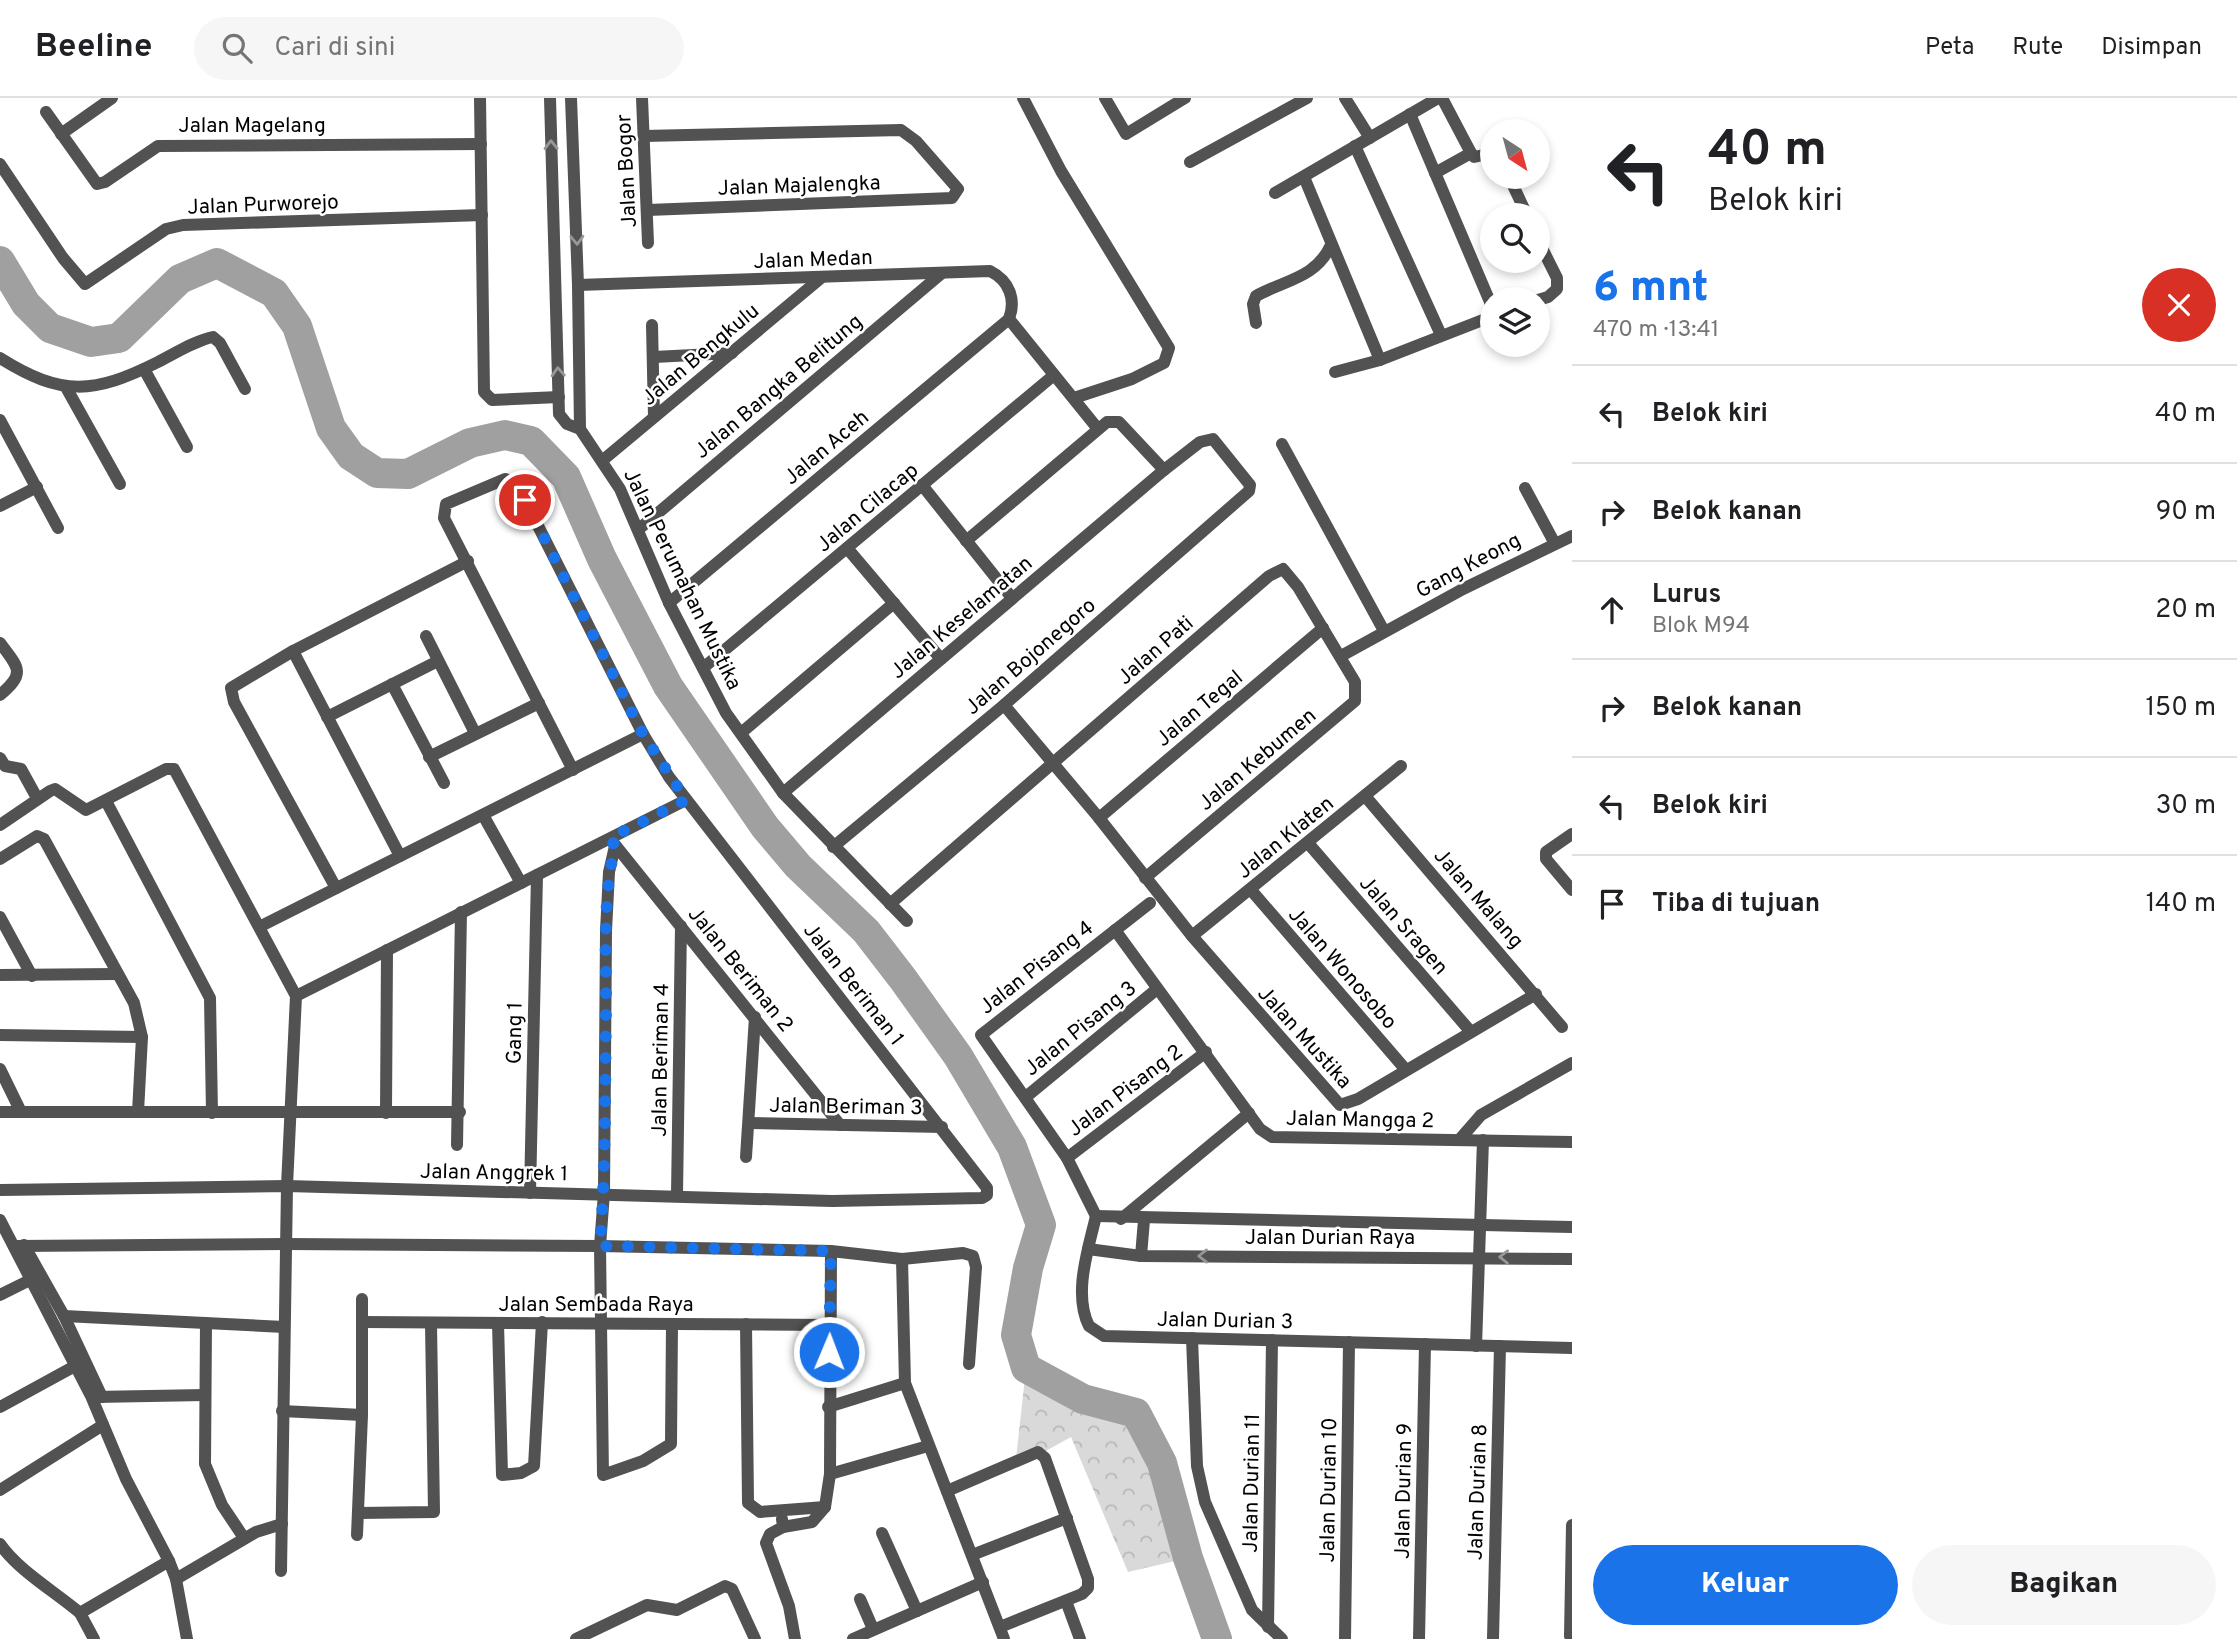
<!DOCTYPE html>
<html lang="id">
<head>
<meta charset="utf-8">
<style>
  :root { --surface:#fff; --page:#f6f6f6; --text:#202124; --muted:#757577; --line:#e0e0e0; --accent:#1a73e8 }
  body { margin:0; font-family:Overpass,sans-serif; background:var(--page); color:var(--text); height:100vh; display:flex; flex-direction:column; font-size:26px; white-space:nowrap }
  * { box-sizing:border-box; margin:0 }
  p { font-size:23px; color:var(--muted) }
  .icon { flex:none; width:38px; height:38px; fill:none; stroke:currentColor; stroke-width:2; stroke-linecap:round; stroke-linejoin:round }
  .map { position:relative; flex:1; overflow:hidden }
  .sheet { display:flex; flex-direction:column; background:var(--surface); width:665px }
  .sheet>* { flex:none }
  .top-card { background:#fff; color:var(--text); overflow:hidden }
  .needle { width:46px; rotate:144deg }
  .buttons { position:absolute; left:1480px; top:21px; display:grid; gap:14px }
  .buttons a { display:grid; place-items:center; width:70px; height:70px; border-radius:50%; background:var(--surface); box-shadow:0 4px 10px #0003; font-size:35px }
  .pin { position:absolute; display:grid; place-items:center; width:60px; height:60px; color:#fff; margin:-30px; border:4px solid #fff; border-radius:50%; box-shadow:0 2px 7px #0007 }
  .me { position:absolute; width:77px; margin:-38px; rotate:1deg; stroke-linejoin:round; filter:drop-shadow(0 0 5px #0008) }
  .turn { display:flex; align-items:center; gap:24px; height:147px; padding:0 21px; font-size:32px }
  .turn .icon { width:91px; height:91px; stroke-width:2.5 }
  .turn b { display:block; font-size:49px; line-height:60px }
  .round { display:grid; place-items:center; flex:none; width:74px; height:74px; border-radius:37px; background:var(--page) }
  .overview { display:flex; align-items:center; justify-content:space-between; height:119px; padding:0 21px }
  h1 { font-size:42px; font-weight:800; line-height:52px; color:var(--accent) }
  .button { display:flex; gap:14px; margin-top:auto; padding:14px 21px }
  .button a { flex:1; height:80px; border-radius:42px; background:var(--accent); color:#fff; font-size:28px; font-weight:800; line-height:80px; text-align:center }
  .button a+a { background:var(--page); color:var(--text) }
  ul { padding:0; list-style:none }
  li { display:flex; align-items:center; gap:21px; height:98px; padding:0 21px; border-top:2px solid var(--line) }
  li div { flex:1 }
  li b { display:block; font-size:26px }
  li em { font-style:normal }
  header { display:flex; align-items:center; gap:42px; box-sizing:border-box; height:98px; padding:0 35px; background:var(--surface); border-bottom:2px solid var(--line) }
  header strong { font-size:33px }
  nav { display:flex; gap:38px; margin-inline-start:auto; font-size:24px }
  .search { width:490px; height:63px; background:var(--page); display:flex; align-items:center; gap:18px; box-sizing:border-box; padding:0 24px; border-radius:38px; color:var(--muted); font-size:26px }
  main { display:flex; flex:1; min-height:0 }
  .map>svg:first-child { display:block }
  .forest { fill:url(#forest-crowns) }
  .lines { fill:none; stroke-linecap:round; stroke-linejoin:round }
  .river { stroke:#a0a0a0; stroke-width:30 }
  .street { stroke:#525252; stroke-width:12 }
  .oneway { stroke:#979797 }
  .route { stroke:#1a73e8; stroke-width:12; stroke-dasharray:0 21.6 }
  .labels { text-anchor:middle; stroke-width:5; stroke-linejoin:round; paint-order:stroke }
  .street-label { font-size:21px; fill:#000; stroke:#fff }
</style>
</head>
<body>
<header>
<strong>Beeline</strong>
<div class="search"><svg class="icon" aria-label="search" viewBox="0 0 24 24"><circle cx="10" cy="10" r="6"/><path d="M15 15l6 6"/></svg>Cari di sini</div>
<nav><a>Peta</a><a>Rute</a><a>Disimpan</a></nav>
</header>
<main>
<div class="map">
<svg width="1572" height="1541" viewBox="0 0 1572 1541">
  <defs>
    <pattern id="forest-crowns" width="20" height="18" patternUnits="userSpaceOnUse" patternTransform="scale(1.75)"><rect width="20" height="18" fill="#d9d9d9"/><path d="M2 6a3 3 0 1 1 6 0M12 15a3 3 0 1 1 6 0" fill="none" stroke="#b8b8b8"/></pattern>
  </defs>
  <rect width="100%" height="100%" fill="#fff"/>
  <polygon class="forest" points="1026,1270 1083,1301 1136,1315 1162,1365 1188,1460 1128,1474 1071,1339 1015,1370"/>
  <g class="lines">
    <polyline class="river" points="0,163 26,206 50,230 91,244 119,240 180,181 217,165 274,195 297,228 331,330 351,358 377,375 408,376 470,345 505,337 531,343 566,379 602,461 668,588 765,729 798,768 866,833 903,881 958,958 1012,1049 1041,1127 1028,1170 1016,1237 1026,1270 1083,1301 1136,1315 1162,1365 1188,1460 1217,1541"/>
    <g class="street">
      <polyline points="480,0 484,294 492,302 559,299"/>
      <polyline points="550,0 559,316 567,326 580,331 620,391 669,505 726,615 783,695 907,823"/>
      <polyline points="571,0 578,187 580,331"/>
      <polyline points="642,0 648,145"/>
      <polyline points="1023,0 1061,73 1169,250 1164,265 1132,281 1074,300"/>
      <polyline points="1105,0 1126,36 1185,0"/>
      <polyline points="1345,0 1370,40"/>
      <polyline points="1442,0 1471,55 1474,59 1493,55"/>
      <polyline points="46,14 97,86 105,84 158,48 481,46"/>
      <polyline points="1410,16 1493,211"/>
      <polyline points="61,36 112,0"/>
      <polyline points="644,38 901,32 916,43 958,91 952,100 648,112"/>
      <polyline points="1355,48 1441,237"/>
      <polyline points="1190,64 1307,0"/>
      <polyline points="0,66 63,160 85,186 166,131 183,127 482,117"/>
      <polyline points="1435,75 1471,55"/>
      <polyline points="1304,79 1380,262"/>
      <polyline points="1509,79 1527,117"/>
      <polyline points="1275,95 1438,0"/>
      <polyline points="1538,142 1557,180 1557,191 1548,199 1538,202"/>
      <path d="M 578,187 L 990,173 C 1010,183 1016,202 1009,221"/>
      <polyline points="1009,221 1098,331"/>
      <path d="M 1256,225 L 1253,206 L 1256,198 C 1285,182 1316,180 1331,147"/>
      <polyline points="652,227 654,319"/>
      <polyline points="654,259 732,255"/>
      <path d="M 0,260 C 62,299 94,296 158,264 C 176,255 194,243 213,239 L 220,245 L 245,291"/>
      <polyline points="144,271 187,349"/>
      <polyline points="1335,274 1380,262 1493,218"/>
      <polyline points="67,291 120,386"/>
      <polyline points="0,322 58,430"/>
      <polyline points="1282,346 1384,533"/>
      <polyline points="603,362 821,180"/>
      <polyline points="922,387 1012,500"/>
      <polyline points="1525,390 1554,444"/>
      <polyline points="0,408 37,389"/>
      <polyline points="639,431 942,175"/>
      <polyline points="966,443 1107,324 1119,324 1164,372"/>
      <polyline points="847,450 941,561"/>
      <polyline points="669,505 1009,221"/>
      <polyline points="426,538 475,635"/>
      <path d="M 0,545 C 19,570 26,575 0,597"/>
      <polyline points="293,553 400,758"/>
      <polyline points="1341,558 1463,491 1572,438"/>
      <polyline points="703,570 1054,277"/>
      <polyline points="392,586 444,685"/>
      <polyline points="1004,607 1099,720 1192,838 1340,1007 1358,1001 1536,896"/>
      <polyline points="327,619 438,563"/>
      <polyline points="741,635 894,505"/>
      <polyline points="429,659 539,605"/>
      <polyline points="0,660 5,668 21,671 37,700"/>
      <polyline points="783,695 1164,372 1200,344 1213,341 1250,387 1249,393 1004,607 833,749"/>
      <polyline points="1365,698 1562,929"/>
      <polyline points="106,703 210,900 212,1015"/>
      <polyline points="483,717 521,785"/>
      <polyline points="1099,720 1323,530"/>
      <polyline points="0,727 50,693 55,691 86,712 166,671 174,671 296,898 287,1088 281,1473"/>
      <polyline points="1572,736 1546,754 1546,761 1572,792"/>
      <polyline points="612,743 840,1027"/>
      <polyline points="1308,745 1471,934"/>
      <polyline points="615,748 609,774 606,833 604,1095 600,1148 603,1377 643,1363 671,1346 672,1226"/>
      <polyline points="0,761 37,738 44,741 134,905 142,939 138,1014"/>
      <polyline points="336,790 234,604 231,590 293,553 468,463"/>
      <polyline points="1251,792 1406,972"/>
      <polyline points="890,806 1269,478 1283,471 1298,489 1355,584 1355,603 1145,780"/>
      <polyline points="0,819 32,878"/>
      <polyline points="261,828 643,636"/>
      <polyline points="1115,832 1260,1031 1272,1039 1572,1044"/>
      <polyline points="1192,838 1401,668"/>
      <polyline points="0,877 117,876"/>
      <polyline points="296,898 686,702"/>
      <polyline points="0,937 142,939"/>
      <polyline points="0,971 20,1012"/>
      <polyline points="1027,998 1157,891"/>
      <polyline points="0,1014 460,1014"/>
      <polyline points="386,1015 387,852"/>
      <polyline points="749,1025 942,1029"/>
      <polyline points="1460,1041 1481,1017 1572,965"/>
      <polyline points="457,1047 461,814"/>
      <polyline points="746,1059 755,919"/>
      <polyline points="1067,1060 1206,954"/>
      <polyline points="0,1092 287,1088 832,1103 982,1100 987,1097 987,1090 669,679 643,636 525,402 508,382 505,381 446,406 444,420 573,672"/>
      <polyline points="530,1095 537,777"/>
      <polyline points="677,1097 681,828"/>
      <path d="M 1096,1118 C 1088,1152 1073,1196 1089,1228 L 1104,1238 L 1572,1250"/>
      <polyline points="1096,1118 1572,1129"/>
      <polyline points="1096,1118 1067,1060 981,937 1150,805"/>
      <polyline points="1121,1121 1249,1015"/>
      <polyline points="0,1122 91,1298 126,1381 169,1463 176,1481 187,1541"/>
      <polyline points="24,1147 64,1218 102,1299"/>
      <polyline points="14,1148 286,1146 600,1148 831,1153 902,1161 963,1155 973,1158 976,1169 969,1266"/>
      <polyline points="1088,1151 1141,1158 1572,1161"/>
      <polyline points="1141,1158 1144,1122"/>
      <polyline points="902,1161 905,1285 1004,1541"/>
      <polyline points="0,1197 30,1182"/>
      <polyline points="64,1218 284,1229"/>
      <polyline points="363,1224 829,1227"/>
      <polyline points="206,1225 205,1366 222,1407 244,1440"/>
      <polyline points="498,1225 502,1377 521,1375 534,1368 542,1224"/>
      <polyline points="746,1226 748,1405 760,1414 825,1409"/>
      <polyline points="1192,1240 1197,1368 1205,1404 1252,1512 1282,1541"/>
      <polyline points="1476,1248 1483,1042"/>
      <polyline points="94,1299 205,1297"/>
      <polyline points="0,1309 75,1268"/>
      <polyline points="828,1309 905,1285"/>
      <polyline points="282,1313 362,1317"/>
      <polyline points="830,1376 928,1348"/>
      <polyline points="0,1392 103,1327"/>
      <polyline points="947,1393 1038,1354 1045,1360 1088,1481 1088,1490 1082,1496 1000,1529"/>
      <polyline points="359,1415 434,1414 431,1226"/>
      <polyline points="782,1421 783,1429 770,1436 766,1445 789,1508 795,1541"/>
      <polyline points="783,1429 812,1424 825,1409 830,1376 831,1153"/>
      <polyline points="882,1435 917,1513"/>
      <polyline points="357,1437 362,1317 362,1201"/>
      <path d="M 0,1446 C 19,1473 54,1493 80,1515"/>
      <polyline points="972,1457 1067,1420"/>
      <polyline points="176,1481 256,1434 282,1426"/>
      <polyline points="860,1501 873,1531"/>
      <polyline points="1066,1503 1080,1541"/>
      <polyline points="1268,1529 1272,1242"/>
      <polyline points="1570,1538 1572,1427"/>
      <polyline points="94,1541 80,1515 169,1463"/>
      <polyline points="576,1541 647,1507 677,1512 725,1488 732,1491 755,1541"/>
      <polyline points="853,1541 983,1484"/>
      <polyline points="1345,1541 1349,1244"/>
      <polyline points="1419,1541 1425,1246"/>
      <polyline points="1493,1541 1500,1248"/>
    </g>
  </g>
  <defs><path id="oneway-chevron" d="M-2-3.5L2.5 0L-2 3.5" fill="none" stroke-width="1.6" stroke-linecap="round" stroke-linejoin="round" transform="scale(1.75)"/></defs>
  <g class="oneway">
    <use href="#oneway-chevron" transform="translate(551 47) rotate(-91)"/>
    <use href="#oneway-chevron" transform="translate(577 142) rotate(88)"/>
    <use href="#oneway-chevron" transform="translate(558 274) rotate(-93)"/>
    <use href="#oneway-chevron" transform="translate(1203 1158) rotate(-180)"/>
    <use href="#oneway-chevron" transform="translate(1504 1159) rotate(-179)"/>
  </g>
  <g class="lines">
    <path class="route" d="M 525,402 L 643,636 L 686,702 L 610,740 L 615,748 C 603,798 606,851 606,902 C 605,984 606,1066 600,1148 L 831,1153 L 829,1254"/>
  </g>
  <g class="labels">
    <g class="street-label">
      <text x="252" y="34">Jalan Magelang</text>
      <text transform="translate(626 73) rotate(-93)" y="7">Jalan Bogor</text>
      <text transform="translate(799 87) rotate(-2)" y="7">Jalan Majalengka</text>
      <text transform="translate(263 106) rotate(-2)" y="7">Jalan Purworejo</text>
      <text transform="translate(813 161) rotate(-2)" y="7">Jalan Medan</text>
      <text transform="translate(700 256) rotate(-40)" y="7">Jalan Bengkulu</text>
      <text transform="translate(778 288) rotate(-40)" y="7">Jalan Bangka Belitung</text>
      <text transform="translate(826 349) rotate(-40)" y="7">Jalan Aceh</text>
      <text transform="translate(867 409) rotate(-40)" y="7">Jalan Cilacap</text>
      <text transform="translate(1468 467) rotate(-28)" y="7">Gang Keong</text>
      <text transform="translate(683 481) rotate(64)" y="7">Jalan Perumahan Mustika</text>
      <text transform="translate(961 519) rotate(-40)" y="7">Jalan Keselamatan</text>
      <text transform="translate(1155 552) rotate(-41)" y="7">Jalan Pati</text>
      <text transform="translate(1030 558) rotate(-41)" y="7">Jalan Bojonegoro</text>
      <text transform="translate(1199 610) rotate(-40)" y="7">Jalan Tegal</text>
      <text transform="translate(1257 661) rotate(-40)" y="7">Jalan Kebumen</text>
      <text transform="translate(1285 739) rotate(-39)" y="7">Jalan Klaten</text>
      <text transform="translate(1479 800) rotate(49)" y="7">Jalan Malang</text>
      <text transform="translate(1404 827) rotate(49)" y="7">Jalan Sragen</text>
      <text transform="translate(1036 869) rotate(-38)" y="7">Jalan Pisang 4</text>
      <text transform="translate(1343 870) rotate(49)" y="7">Jalan Wonosobo</text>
      <text transform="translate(741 871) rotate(51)" y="7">Jalan Beriman 2</text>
      <text transform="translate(854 886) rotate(52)" y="7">Jalan Beriman 1</text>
      <text transform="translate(1080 930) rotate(-39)" y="7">Jalan Pisang 3</text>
      <text transform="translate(514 935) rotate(-89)" y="7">Gang 1</text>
      <text transform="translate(1305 939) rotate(48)" y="7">Jalan Mustika</text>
      <text transform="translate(660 962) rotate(-89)" y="7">Jalan Beriman 4</text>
      <text transform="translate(1125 992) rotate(-37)" y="7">Jalan Pisang 2</text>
      <text transform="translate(846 1008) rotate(1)" y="7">Jalan Beriman 3</text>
      <text transform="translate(1360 1021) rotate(1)" y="7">Jalan Mangga 2</text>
      <text transform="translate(494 1074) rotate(1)" y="7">Jalan Anggrek 1</text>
      <text x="1330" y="1146">Jalan Durian Raya</text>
      <text x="596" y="1213">Jalan Sembada Raya</text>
      <text transform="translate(1225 1222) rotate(1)" y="7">Jalan Durian 3</text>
      <text transform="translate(1251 1385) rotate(-89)" y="7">Jalan Durian 11</text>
      <text transform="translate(1328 1392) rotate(-89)" y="7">Jalan Durian 10</text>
      <text transform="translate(1403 1393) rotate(-89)" y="7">Jalan Durian 9</text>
      <text transform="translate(1477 1394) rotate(-88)" y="7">Jalan Durian 8</text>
    </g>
  </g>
</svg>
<div class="buttons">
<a><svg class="needle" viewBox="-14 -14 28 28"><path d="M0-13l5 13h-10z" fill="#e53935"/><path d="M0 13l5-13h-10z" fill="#757577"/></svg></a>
<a><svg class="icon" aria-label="search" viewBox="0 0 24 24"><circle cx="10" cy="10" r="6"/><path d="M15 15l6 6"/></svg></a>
<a><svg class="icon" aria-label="layers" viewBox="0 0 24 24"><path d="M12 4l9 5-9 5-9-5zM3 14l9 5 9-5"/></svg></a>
</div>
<div class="pin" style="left:525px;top:402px;background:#d93025"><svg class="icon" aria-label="arrive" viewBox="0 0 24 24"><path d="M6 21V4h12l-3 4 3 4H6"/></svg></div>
<svg class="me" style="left:829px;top:1254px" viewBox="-20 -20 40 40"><circle r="17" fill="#1a73e8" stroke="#fff" stroke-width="3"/><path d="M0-11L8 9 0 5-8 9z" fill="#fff"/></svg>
</div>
<section class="sheet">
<div class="top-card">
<div class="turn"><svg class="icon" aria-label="left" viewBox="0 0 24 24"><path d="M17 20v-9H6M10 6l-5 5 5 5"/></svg><div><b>40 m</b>Belok kiri</div></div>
</div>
<div class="overview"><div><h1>6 mnt</h1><p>470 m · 13:41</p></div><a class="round" style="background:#d93025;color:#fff"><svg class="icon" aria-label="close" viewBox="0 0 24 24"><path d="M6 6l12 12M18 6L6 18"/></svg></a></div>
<ul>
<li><svg class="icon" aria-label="left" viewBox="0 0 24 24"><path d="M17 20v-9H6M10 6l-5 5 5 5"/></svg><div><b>Belok kiri</b></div><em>40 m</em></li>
<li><svg class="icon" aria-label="right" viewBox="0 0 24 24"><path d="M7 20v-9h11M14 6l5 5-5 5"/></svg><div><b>Belok kanan</b></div><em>90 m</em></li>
<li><svg class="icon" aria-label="ahead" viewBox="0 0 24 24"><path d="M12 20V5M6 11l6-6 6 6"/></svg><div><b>Lurus</b><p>Blok M94</p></div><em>20 m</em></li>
<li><svg class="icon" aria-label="right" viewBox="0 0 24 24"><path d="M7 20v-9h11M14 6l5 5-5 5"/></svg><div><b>Belok kanan</b></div><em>150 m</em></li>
<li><svg class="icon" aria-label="left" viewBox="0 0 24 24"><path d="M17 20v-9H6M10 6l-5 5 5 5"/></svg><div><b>Belok kiri</b></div><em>30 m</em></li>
<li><svg class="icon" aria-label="arrive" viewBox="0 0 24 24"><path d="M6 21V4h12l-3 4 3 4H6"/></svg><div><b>Tiba di tujuan</b></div><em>140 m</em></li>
</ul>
<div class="button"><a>Keluar</a><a>Bagikan</a></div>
</section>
</main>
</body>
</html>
